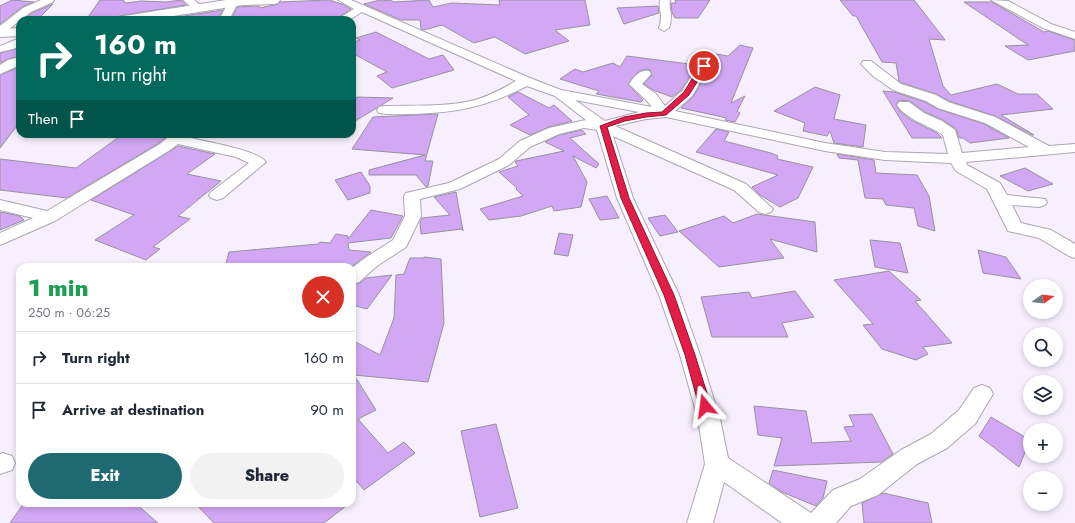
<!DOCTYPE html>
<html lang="en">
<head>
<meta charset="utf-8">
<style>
  :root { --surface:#fff; --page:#f2f2f3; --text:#1f2937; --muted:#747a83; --line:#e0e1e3; --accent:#1e6972 }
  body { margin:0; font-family:Jost,sans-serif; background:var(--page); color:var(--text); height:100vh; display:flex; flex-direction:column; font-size:15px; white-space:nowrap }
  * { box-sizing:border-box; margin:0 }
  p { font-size:13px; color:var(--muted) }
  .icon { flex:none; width:22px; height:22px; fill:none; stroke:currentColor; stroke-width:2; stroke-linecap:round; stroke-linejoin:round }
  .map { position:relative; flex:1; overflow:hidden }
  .sheet { position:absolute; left:16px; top:263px; width:340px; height:244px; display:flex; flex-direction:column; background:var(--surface); border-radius:12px; box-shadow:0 2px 6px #0003 }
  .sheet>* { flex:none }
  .hud { position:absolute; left:16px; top:16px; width:340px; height:122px; border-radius:12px; box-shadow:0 2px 6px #0003; background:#00695c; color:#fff; overflow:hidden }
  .needle { width:26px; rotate:76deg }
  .fabs { position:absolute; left:1023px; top:279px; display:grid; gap:8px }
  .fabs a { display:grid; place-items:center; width:40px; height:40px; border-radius:50%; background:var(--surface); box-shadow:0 2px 6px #0003; font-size:20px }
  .pin { position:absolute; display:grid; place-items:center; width:34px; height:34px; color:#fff; margin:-17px; border:2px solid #fff; border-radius:50%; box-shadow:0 1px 4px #0007 }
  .me { position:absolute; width:44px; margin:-22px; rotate:344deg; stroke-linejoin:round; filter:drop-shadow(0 0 3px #0008) }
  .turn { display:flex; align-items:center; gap:14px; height:84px; padding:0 12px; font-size:18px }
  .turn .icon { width:52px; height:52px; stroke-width:2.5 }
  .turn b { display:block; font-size:28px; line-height:34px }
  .then { display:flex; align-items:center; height:38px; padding:0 12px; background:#0003; gap:8px; font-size:15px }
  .round { display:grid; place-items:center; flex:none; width:42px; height:42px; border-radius:21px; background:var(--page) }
  .headline { display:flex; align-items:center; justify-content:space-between; height:68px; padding:0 12px }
  h1 { font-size:24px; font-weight:800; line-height:30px; color:#1e9e55 }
  .primary-button { display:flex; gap:8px; margin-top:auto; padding:8px 12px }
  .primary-button a { flex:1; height:46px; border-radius:24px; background:var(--accent); color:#fff; font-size:16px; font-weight:800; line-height:46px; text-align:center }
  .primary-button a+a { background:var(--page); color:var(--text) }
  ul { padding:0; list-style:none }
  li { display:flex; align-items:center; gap:12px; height:52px; padding:0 12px; border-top:1px solid var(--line) }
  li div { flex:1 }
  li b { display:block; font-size:15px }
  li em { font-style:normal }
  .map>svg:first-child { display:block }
  .building { fill:#d2a7f4; stroke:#98919e }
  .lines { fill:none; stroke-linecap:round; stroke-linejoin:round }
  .minor-casing { stroke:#aca6b2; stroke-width:2 }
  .tertiary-casing { stroke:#aca6b2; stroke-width:2 }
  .minor { fill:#fff; fill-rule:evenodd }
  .tertiary { fill:#fff; fill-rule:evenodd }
  .route { fill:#e11d48; stroke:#92132f }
</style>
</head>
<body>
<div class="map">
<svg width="1075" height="523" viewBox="0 0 1075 523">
  <rect width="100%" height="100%" fill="#f7effd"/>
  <g class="building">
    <polygon points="12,0 34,2 22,7 0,24 0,6"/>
    <polygon points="100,0 123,0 126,3 141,1 166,2 182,0 186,5 119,16 117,20 86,20"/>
    <polygon points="329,0 342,4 351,9 335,20 231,20 237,7 259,6 260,8 278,4 280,2"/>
    <polygon points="380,0 382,1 390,0 394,2 429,0 433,7 452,3 500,5 499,0 585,0 590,25 555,30 569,41 525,54 495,37 474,43 442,25 424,30 421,29 420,20 401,20 364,4"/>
    <polygon points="675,0 710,0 698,18 675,18 672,13 671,3 676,3"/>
    <polygon points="840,0 914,0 945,40 929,39 943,86 951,95 997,84 1018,94 1037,94 1053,109 1001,115 1034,135 1032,135 995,116 949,101 936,94 902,83 899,81 896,63 882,62 856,16 853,16"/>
    <polygon points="964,2 992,2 1044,32 1048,31 1075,40 1074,42 1075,51 1028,60 1005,46 1028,45"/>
    <polygon points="53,4 37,20 23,20 32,13"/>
    <polygon points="658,6 659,13 624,24 617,8"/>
    <polygon points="223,10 218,20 158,20"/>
    <polygon points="376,32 429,59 443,55 454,70 392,88 377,76 387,72 352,53 352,43 360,40 356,38"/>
    <polygon points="740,45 753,48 731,103 745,96 737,111 740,113 735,122 725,120 727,118 681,108 693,97 711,67 710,64 716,54 728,56"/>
    <polygon points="20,48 20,56 8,59 0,63 0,53"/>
    <polygon points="627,56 697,65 681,90 672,97 653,90 644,84 652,75 650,70 646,69 639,71 628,84 643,100 641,102 596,94 599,91 560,79 575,69 583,72 613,63 620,67"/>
    <polygon points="20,67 20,122 0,148 0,75"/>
    <polygon points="815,87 840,95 834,119 866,125 863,147 834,143 830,131 827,136 803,131 805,123 774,111"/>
    <polygon points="883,91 894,92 925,102 938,109 984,124 1009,138 970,143 963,138 959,138 956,129 943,120 925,112 910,101 899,100 896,105 900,111 911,120 937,133 942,138 912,138"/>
    <polygon points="518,92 549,108 554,105 572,121 549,127 530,135 510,125 529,115 508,97"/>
    <polygon points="357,97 393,98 352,123 352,103"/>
    <polygon points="438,114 425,161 433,161 428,186 426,187 416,175 369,175 369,170 425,155 352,149 373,117"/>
    <polygon points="716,129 729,132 724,141 771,153 778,156 777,159 813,167 798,198 780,207 760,195 752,187 778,175 696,152"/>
    <polygon points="582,130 586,134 570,138 599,164 596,168 573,156 587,182 581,207 554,211 552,206 521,216 489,220 480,209 523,196 516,189 517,188 499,172 518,166 515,162 516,161 564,151 545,142 559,135"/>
    <polygon points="123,134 170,134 159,143 67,198 0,190 0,159 76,168"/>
    <polygon points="178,146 215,154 187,174 221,181 178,216 190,219 153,247 160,249 146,260 95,240 134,215 91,200"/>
    <polygon points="837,154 874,160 876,173 917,175 929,196 935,231 918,226 914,208 886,205 883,199 865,198 858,160 839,158"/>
    <polygon points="1025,168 1053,184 1028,191 1000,176"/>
    <polygon points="361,172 370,186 370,193 348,200 335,180"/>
    <polygon points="456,192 463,231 462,229 421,234 420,222 422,218 450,215 434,197"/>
    <polygon points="607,196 619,218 600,220 589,199"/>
    <polygon points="371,210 403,216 391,238 348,243 349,250 371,252 351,267 327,267 309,264 309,267 225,267 229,252 318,244 320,242 330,243 336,234 348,236 348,239"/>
    <polygon points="0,212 20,216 24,220 0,230"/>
    <polygon points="757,214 815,222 817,252 770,239 784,258 719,267 679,231 724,216 733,223"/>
    <polygon points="665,215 678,232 660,236 648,218"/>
    <polygon points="559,233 573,235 568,256 554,254"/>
    <polygon points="870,240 900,243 908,273 875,267"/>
    <polygon points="978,250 1006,257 1021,279 983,273"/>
    <polygon points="424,257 441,259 444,323 428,382 354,375 376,410 358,419 388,453 404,442 415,453 364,490 352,476 352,340 380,355 394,318 396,275 404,274 410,258 424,258"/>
    <polygon points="889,271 921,300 915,301 952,343 923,347 928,354 916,360 882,349 863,325 873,324 834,280"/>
    <polygon points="392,275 367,309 352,305 352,285 360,283 366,278"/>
    <polygon points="795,291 814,317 782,323 788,337 712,337 701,297 749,292 752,298"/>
    <polygon points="754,406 806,411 812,443 851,441 844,427 854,426 849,415 872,414 893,454 881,462 774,466 782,438 758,435"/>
    <polygon points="991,417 1030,440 1019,467 979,436"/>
    <polygon points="496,424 518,508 480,517 461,431"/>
    <polygon points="773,470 827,481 823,498 816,506 782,492 769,483"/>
    <polygon points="883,493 928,503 932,523 864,523 862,503"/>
    <polygon points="24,503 135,503 158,523 10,523"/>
    <polygon points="195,503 350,503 324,523 214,523"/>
  </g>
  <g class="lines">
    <defs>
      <g id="minor">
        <polygon points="41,0 54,0 53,2 31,12 4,33 0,34 0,26 23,8"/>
        <polygon points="183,0 194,0 204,8 203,10 195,10"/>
        <polygon points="233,0 238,3 229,20 219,20 229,1"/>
        <path d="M 338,0 L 351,0 L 530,78 L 561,90 L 652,107 L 646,100 L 629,84 C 634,77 640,69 649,71 L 651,74 L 642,84 L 656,94 L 665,106 L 682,91 L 700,63 L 708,63 L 710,66 L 692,96 L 675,111 L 825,143 L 885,152 L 948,154 L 943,135 C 929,125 907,120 897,105 L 899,102 L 909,102 L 924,113 L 942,121 L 955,130 L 962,153 L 1029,147 L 985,123 L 938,108 L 926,101 L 893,90 L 873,76 L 861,64 L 863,61 L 871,61 L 901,84 L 936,95 L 948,102 L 995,117 L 1049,146 L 1075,144 L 1075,152 L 966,162 L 967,165 L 1000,183 L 1007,195 L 1045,199 L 1047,202 L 1045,205 L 1039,207 L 1012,205 L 1021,223 L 1051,230 L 1075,244 L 1075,258 L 1069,256 L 1039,238 L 1008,231 L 987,189 L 956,171 L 951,163 L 885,160 L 825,151 L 666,117 L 646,119 L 615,126 L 746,184 L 773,209 L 771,212 L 765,214 L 759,212 L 734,190 L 613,136 L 633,198 L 679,295 L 700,355 L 720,419 L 728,458 L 811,513 L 833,490 L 860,479 L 901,450 L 931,434 L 959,410 L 974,388 L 982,385 L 990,388 L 993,394 L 975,424 L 947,448 L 917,464 L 878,495 L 851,506 L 836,523 L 782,523 L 724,482 L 713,523 L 687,523 L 705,464 L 698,419 L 680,355 L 659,295 L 617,198 L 597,130 L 584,128 L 559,134 L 530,147 L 509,165 L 460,189 L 420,199 L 421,216 L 406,247 L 377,266 L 359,282 L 352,284 L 352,268 L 365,258 L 393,240 L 405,216 L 404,196 L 406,193 L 449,183 L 499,159 L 520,141 L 549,128 L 586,120 L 555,96 L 527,86 C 487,107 455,113 410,114 C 400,114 389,115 379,113 L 377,110 L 379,107 L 384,106 C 413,105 443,107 471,101 C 487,97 502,89 516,81 L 362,12 L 349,20 L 336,20 L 354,9 ZM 575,100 L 639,112 L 605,121 Z"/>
        <path d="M 660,0 L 670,0 C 668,9 674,14 669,28 L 664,31 L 659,28 C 664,14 658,9 660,0 Z"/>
        <polygon points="991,0 1008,1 1051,24 1075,32 1075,39 1043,28"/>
        <polygon points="20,38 20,46 13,49 0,52 0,46"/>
        <polygon points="20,57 20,65 0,74 0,65 8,60"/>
        <path d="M 172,134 L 188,134 L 186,137 C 202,141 258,150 266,162 L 223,198 L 217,200 L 211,198 L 209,195 L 211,192 L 249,163 L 236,157 L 178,144 L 170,150 L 55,221 L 0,245 L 0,233 L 33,218 L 0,210 L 0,200 L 47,211 L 160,144 Z"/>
        <polygon points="3,453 12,456 15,463 12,470 0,474 0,454"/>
      </g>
      <g id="tertiary">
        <polygon points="226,0 280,0 278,3 274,4 243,5 148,20 118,20 119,17 124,16"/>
        <polygon points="20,28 20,36 0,37 0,29"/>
      </g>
    </defs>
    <use href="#minor" class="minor-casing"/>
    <use href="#tertiary" class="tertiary-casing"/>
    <use href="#minor" class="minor"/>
    <use href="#tertiary" class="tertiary"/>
  </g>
  <polygon class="route" points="701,64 707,66 689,95 666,115 646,117 625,121 607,127 629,198 674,295 695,355 711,406 709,409 705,410 701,409 699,406 685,355 664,295 621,198 600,126 624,117 646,113 662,112 684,92"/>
</svg>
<div class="fabs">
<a><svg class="needle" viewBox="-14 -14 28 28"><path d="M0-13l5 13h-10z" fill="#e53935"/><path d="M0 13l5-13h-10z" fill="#747a83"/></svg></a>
<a><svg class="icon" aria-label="search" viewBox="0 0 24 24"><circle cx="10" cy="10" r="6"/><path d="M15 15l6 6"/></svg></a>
<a><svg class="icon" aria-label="layers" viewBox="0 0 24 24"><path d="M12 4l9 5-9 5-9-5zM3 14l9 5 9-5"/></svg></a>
<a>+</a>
<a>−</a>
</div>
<div class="pin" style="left:704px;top:66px;background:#d93025"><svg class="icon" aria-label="arrive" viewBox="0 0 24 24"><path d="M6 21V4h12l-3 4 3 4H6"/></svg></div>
<svg class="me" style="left:705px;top:406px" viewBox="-20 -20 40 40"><path d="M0-17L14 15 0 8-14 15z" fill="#e11d48" stroke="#fff" stroke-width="4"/></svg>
<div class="hud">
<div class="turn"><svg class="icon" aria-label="right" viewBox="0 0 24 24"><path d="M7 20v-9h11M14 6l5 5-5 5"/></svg><div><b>160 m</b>Turn right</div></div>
<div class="then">Then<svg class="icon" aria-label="arrive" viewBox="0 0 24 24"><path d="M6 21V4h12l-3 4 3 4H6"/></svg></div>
</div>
<section class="sheet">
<div class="headline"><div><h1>1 min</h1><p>250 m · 06:25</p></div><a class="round" style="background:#d93025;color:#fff"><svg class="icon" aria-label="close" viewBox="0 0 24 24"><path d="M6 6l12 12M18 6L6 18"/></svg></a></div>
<ul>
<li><svg class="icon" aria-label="right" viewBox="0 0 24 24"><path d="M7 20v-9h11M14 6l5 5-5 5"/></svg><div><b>Turn right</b></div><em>160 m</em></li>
<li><svg class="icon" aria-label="arrive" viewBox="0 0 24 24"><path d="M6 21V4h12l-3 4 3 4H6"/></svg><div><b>Arrive at destination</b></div><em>90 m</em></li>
</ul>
<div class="primary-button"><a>Exit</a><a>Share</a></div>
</section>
</div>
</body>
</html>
